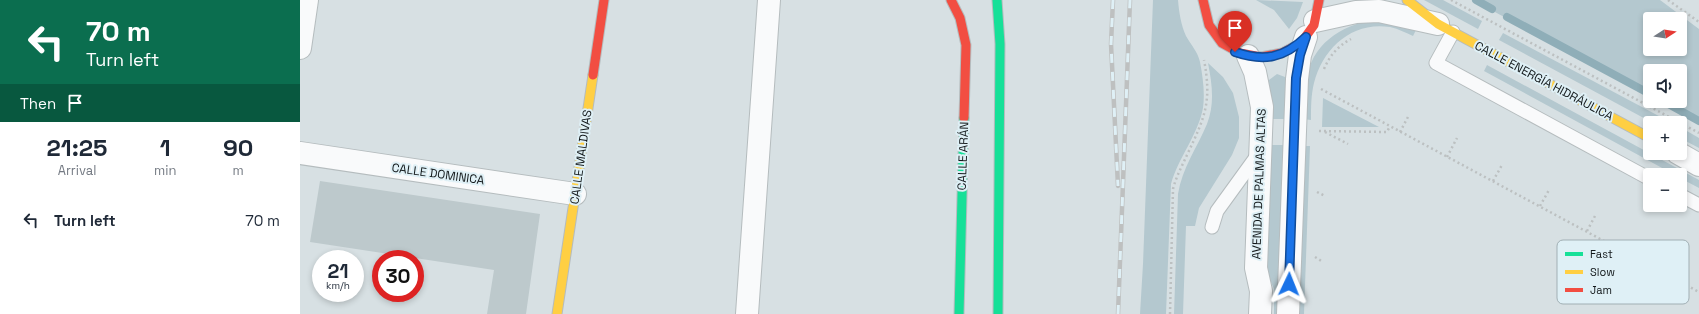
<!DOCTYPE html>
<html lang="en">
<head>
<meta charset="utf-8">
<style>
  :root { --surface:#fff; --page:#f6f6f7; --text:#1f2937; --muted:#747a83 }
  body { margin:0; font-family:"Space Grotesk",sans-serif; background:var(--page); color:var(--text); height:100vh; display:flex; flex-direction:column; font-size:15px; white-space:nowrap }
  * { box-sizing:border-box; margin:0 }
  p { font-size:13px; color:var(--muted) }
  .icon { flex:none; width:22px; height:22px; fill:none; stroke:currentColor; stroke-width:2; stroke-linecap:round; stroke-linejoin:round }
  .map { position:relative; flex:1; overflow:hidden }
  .drawer { display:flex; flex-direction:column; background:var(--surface); width:300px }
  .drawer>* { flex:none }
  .guide { background:#0b6e4f; color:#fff; overflow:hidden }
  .needle { width:26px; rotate:78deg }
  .fabs { position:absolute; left:1343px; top:12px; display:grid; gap:8px }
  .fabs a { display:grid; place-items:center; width:44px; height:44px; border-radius:4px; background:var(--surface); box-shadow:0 2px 6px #0003; font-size:20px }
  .speed { position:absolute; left:12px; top:250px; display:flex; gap:8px; font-size:20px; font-weight:700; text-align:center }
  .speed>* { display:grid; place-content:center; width:52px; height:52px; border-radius:50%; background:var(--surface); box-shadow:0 2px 6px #0003; line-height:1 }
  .speed small { font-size:10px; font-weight:400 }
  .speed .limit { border:6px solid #d22; background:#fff; color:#111 }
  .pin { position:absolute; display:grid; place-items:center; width:34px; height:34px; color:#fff; margin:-41px -17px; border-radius:50% 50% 50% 0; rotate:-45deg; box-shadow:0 0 4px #0007 }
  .pin .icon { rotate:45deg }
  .me { position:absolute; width:44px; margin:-22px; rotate:2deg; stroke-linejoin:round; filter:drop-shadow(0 0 3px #0008) }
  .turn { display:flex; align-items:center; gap:14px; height:84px; padding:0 20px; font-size:18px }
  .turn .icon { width:52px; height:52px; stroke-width:2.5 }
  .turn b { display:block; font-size:28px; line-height:34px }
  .then { display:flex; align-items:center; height:38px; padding:0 20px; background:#0003; gap:8px; font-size:15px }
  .eta { display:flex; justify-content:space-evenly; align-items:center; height:68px; text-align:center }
  .eta b { font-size:24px; font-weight:600; line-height:28px }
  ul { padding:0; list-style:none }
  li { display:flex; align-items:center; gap:12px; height:60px; padding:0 20px }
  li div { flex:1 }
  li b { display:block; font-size:15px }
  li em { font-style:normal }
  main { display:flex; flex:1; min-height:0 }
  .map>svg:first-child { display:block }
  .green { fill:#b4c8cf; fill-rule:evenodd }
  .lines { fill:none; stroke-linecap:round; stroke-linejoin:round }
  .stream { stroke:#8faeb8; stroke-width:8 }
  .building { fill:#bdc9cc }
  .lane-casing { stroke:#b5bcbe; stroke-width:15 }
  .street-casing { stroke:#b5bcbe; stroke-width:24 }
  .fast-casing { stroke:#b5bcbe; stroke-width:11 }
  .slow-casing { stroke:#b5bcbe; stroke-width:11 }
  .jam-casing { stroke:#b5bcbe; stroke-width:11 }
  .path { stroke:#bcc0c1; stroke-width:2.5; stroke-dasharray:2 3; stroke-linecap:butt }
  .lane { stroke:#f9fafb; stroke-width:13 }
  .street { stroke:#f9fafb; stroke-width:22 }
  .fast { stroke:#16e098; stroke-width:9 }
  .slow { stroke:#ffcf43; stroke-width:9 }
  .jam { stroke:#f24e42; stroke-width:9 }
  .rail-casing { stroke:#bec0c0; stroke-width:4.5 }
  .rail { stroke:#dff0f6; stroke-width:3; stroke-dasharray:9; stroke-linecap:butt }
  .route-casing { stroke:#114b97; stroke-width:10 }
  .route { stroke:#1a73e8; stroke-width:7 }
  .labels { text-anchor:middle; stroke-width:4; stroke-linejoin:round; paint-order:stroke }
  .street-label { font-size:12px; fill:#111719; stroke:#dff0f6 }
  .key { fill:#dff0f6; stroke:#a1afb4; stroke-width:1 }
  .key-label { font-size:11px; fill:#111719 }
</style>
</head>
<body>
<main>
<section class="drawer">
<div class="guide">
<div class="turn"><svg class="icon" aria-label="left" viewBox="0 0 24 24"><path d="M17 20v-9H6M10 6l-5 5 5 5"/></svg><div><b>70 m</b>Turn left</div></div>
<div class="then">Then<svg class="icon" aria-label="arrive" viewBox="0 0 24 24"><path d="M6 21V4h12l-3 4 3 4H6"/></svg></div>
</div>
<div class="eta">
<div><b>21:25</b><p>Arrival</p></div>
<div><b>1</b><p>min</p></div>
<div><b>90</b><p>m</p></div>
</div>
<ul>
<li><svg class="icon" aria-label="left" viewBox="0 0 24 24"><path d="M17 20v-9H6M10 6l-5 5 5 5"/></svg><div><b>Turn left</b></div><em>70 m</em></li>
</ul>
</section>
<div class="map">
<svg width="1399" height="314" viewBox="0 0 1399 314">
  <rect width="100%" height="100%" fill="#d7e0e3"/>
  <g class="green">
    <path d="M 853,0 L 878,0 C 879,12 881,25 886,36 C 891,45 898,52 900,62 C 903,78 905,93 903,108 C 898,135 878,158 871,184 L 866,314 L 840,314 L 843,264 Z"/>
    <polygon points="956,0 1003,2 997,18 989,29 974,10"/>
    <polygon points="1124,0 1143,0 1182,21 1178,29"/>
    <path d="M 1181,0 L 1360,0 L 1399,29 L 1399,118 L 1367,101 L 1380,101 L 1380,71 L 1350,71 L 1350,92 L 1208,15 L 1206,18 L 1193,11 L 1195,8 ZM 1350,19 L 1380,19 L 1380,49 L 1350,49 Z"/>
    <path d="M 1075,19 L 1117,28 L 1113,36 C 1106,33 1099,29 1090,27 C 1052,21 1023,48 1014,83 C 1011,95 1011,108 1011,120 L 1003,119 C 1004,107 1004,95 1006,82 C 1011,44 1040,26 1075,19 Z"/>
    <polygon points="1203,33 1372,123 1353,123 1199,40"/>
    <path d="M 908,63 L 923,77 L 933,93 L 939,117 L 939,138 L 932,155 L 899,208 L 895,226 L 886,226 L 883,314 L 874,314 L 878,194 C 882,168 897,148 907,124 C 915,104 912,83 908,63 Z"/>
    <polygon points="1187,65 1399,180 1399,188 1380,178 1380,175 1375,175 1184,71"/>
    <polygon points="977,74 985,77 988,81 987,119 971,119 969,80"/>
    <polygon points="1023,98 1079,127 1022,127"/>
    <polygon points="1380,127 1399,138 1399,148 1380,138"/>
    <polygon points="970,145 986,145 980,314 974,314 974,289 966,271"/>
    <polygon points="1003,146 1010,146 1004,314 997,314"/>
  </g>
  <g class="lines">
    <g class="stream">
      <polyline points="1176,0 1192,9"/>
      <polyline points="1207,17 1350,94"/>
      <polyline points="1363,101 1399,121"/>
    </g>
  </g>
  <polygon class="building" points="20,181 240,214 226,314 187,314 194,270 10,242"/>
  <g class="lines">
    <defs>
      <g id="lane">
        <polyline points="1153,32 1136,63 1350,179"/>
        <polyline points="1380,195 1399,205"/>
        <polyline points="912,227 917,211 959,153"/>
      </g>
      <g id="street">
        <polyline points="1015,21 1056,12 1079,11 1138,24"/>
        <polyline points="0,48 7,0"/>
        <polyline points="948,56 955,72 962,107 956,268 961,291 960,314"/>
        <polyline points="0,153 275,194"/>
        <polyline points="1378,153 1399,165"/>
        <polyline points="447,314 469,0"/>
        <polyline points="988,314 997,79 1000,55 1006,37"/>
      </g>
      <g id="fast">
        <polyline points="697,0 700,44 698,314"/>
        <polyline points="659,314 664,118"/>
      </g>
      <g id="slow">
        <polyline points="1107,0 1138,24 1350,138"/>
        <polyline points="257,314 293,75"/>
      </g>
      <g id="jam">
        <polyline points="651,0 660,18 666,45 664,118"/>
        <polyline points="903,0 909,25 922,43 940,53 961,57 982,53 1001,43 1014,25 1019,0"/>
        <polyline points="293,75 304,0"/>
      </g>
    </defs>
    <use href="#lane" class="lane-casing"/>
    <use href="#street" class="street-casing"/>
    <use href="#fast" class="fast-casing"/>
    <use href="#slow" class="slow-casing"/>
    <use href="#jam" class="jam-casing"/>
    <g class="path">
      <polyline points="1151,0 1399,133"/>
      <polyline points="1368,0 1399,22"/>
      <path d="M 1024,69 C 1030,55 1038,46 1051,39"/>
      <polyline points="1021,89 1399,292"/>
      <polyline points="1019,131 1087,132 1090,126"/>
      <polyline points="1025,132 1048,144"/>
      <polyline points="1100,132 1109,115"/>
      <polyline points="1147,157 1157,138"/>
      <polyline points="1193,181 1202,165"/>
      <polyline points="1017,192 1025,196"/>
      <polyline points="1240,206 1249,190"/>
      <polyline points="1287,231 1295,216"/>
      <polyline points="1333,256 1341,240"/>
      <polyline points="1015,257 1023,262"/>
      <polyline points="1379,281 1388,265"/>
      <path d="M 870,314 L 873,189 C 876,177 882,166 887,155 C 905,117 912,102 904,60"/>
    </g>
    <use href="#lane" class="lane"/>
    <use href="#street" class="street"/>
    <use href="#fast" class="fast"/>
    <use href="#slow" class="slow"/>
    <use href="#jam" class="jam"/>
    <defs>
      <g id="rail">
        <polyline points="813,0 811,44 818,186"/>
        <polyline points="818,314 830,0"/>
      </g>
    </defs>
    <use href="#rail" class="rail-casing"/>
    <use href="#rail" class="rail"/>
  </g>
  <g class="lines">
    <defs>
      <path id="route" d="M 935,52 C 964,62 984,58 1006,37 L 1000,55 L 996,78 L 989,284"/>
    </defs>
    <use href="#route" class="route-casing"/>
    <use href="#route" class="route"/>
  </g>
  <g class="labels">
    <g class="street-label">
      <text transform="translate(1244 81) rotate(28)" y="4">CALLE ENERGÍA HIDRÁULICA</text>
      <text transform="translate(663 156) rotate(-88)" y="4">CALLE ARÁN</text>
      <text transform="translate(281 157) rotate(-82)" y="4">CALLE MALDIVAS</text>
      <text transform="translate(138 174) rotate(8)" y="4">CALLE DOMINICA</text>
      <text transform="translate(959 184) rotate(-88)" y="4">AVENIDA DE PALMAS ALTAS</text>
    </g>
  </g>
  <rect x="1257" y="240" width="132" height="64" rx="6" class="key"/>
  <rect x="1265" y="252" width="18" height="4" fill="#16e098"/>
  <rect x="1265" y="270" width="18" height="4" fill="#ffcf43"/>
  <rect x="1265" y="288" width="18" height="4" fill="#f24e42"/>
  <g class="key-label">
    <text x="1290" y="258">Fast</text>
    <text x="1290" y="276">Slow</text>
    <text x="1290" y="294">Jam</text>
  </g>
</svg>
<div class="fabs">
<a><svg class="needle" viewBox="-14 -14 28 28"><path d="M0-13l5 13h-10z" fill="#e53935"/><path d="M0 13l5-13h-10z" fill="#747a83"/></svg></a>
<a><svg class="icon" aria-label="sound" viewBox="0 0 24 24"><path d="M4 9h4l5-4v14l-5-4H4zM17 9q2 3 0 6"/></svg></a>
<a>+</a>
<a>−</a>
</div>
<div class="speed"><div>21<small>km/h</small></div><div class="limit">30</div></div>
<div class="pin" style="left:935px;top:52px;background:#d93025"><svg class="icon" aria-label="arrive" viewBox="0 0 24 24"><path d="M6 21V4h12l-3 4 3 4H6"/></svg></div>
<svg class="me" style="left:989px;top:284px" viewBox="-20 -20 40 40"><path d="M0-17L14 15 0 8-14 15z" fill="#1a73e8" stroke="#fff" stroke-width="4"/></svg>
</div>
</main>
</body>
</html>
